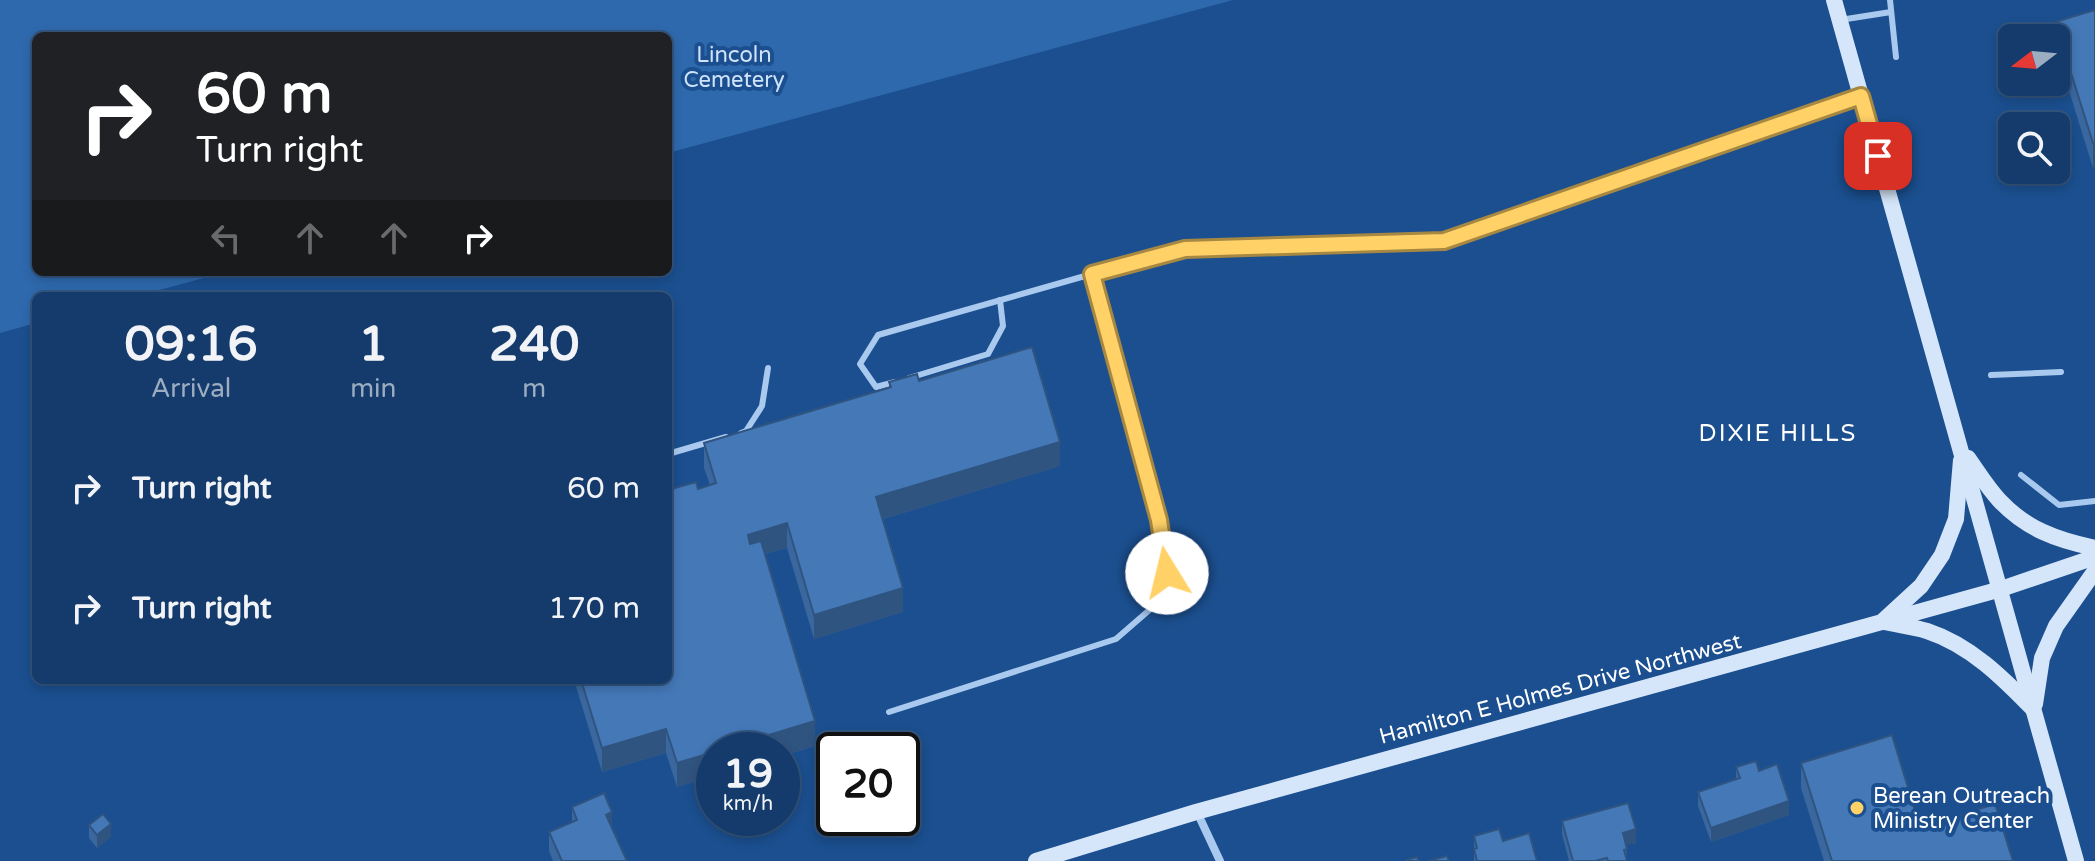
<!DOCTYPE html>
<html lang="en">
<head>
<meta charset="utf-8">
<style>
  :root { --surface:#143b6b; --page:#214673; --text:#f1f3f6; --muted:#9dadc1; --line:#33557e }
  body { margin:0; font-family:"Varela Round",sans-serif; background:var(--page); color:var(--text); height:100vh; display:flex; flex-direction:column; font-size:30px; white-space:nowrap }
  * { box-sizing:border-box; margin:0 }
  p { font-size:26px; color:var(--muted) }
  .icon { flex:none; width:44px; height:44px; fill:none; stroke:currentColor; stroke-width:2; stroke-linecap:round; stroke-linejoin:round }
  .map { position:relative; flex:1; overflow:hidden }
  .panel { position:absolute; left:32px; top:292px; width:640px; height:392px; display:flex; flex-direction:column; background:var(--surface); border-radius:12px; box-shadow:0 4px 12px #0003,0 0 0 2px var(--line) }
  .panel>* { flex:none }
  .hud { position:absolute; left:32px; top:32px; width:640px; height:244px; border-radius:12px; box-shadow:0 4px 12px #0003,0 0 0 2px var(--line); background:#202124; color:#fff; overflow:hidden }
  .needle { width:52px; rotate:254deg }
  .fabs { position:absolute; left:1998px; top:24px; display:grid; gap:16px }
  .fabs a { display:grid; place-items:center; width:72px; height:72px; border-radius:12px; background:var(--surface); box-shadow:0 4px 12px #0003,0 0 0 2px var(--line); font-size:40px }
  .speed { position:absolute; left:696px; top:732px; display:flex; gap:16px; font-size:40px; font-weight:700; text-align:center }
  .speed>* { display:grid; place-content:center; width:104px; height:104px; border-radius:50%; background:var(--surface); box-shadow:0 4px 12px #0003,0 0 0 2px var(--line); line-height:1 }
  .speed small { font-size:20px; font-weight:400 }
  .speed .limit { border:4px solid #111; border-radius:12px; background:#fff; color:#111 }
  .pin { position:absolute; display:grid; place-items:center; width:68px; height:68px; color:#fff; margin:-34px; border-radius:16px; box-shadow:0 4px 12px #0006 }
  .me { position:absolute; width:88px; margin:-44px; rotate:351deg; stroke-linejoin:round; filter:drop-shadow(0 0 6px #0008) }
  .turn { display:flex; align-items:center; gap:28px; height:168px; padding:0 32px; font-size:36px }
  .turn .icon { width:104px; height:104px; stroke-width:2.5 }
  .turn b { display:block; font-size:56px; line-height:68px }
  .lanes { display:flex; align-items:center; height:76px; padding:0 32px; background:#0003; justify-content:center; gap:40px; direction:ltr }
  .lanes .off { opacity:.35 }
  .eta { display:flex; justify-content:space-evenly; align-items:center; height:136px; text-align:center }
  .eta b { font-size:48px; font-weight:800; line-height:56px }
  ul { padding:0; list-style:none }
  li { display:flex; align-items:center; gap:24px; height:120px; padding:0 32px }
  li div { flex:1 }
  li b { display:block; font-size:30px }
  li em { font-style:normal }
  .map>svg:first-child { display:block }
  .green { fill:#2e69ad }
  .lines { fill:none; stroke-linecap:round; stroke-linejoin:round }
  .lane { stroke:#a9c9ee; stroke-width:6 }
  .street { stroke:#a9c9ee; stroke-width:8 }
  .secondary { stroke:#d6e6fa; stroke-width:16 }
  .wall { fill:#3a679d }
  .shaded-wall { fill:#305480 }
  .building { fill:#4478b7; stroke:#305480; stroke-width:2 }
  .route-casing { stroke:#a68842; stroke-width:20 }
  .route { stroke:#ffd166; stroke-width:14 }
  .poi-dot { fill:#ffd166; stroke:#1b4f8f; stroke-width:3 }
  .labels { text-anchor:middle; stroke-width:8; stroke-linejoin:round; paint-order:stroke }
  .park-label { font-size:22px; fill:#cfe3fa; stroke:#1b4f8f }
  .street-label { font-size:22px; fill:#fff; stroke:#1b4f8f }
  .poi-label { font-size:22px; fill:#fff; stroke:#1b4f8f; text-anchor:start }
  .neighbourhood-label { font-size:24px; letter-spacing:2px; fill:#fff; stroke:#1b4f8f }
</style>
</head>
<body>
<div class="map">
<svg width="2095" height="861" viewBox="0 0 2095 861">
  <rect width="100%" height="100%" fill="#1b4f8f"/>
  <polygon class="green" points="0,0 1233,0 668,153 668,36 36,36 36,272 226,272 137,296 36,296 36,323 0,333"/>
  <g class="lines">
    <g class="lane">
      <polyline points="1890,0 1896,57"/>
      <polyline points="1840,20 1891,12"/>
      <polyline points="1991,375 2061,372"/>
      <polyline points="909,378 988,354 1003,326 1000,300"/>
      <polyline points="895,382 876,387 860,364 878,335 1092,274"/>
      <polyline points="741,433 746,431 762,406 768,368"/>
      <polyline points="668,454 726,437"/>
      <polyline points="2021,475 2059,505 2095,501"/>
      <polyline points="889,712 1116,639 1154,606 1167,573 1159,520 1092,274 1185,249 1444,241 1858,98"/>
    </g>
    <polyline class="street" points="1197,812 1220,861"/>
    <g class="secondary">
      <polyline points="1834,0 2076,861"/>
      <path d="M 1968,458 C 1978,472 1987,487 1999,500 C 2026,529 2057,540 2095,548"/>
      <polyline points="1884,620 1921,586 1942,555 1956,519 1961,460"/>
      <path d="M 1884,622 C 1898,625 1914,627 1927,631 C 1970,645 2003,678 2033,709"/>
      <polyline points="2035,704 2042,658 2056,626 2095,571"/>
      <polyline points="1036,861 1196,812 2001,589 2095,557"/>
    </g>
  </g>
  <g class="wall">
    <polygon points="2095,10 2095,167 2093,168 2056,49 2055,22"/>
    <polygon points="919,381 1060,466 883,519 903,612 814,639 787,548 765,554 815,746 782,756 782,750 714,750 714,776 677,787 666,753 602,772 574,680 668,680 710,485 704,468 704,443 889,388 889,382"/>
    <polygon points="1801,763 1920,827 2013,861 1824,861 1801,788"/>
    <polygon points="1736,767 1759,771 1789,815 1711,842 1698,806 1698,792 1736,779"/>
    <polygon points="572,807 612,828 627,861 553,861 549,851 549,832 572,822"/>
    <polygon points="1562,821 1636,843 1626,845 1627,861 1569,861 1562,834"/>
    <polygon points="89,825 111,837 97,848 89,838"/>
    <polygon points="1474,836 1503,841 1537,861 1474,861"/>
  </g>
  <g class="shaded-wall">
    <polygon points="2093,143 2095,143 2095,167 2093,168"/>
    <polygon points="1060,442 1060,466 876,521 876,497"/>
    <polygon points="787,523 787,548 748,559 748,535"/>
    <polygon points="903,588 903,612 814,639 814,615"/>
    <polygon points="815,721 815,746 782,756 782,750 719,750"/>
    <polygon points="666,729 666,753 602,772 602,748"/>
    <polygon points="714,752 714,776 677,787 677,763"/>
    <polygon points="1789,801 1789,815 1711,842 1711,828"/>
    <polygon points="612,812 612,831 606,815"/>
    <polygon points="111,824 111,837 97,848 97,835"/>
    <polygon points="1636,829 1636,843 1623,846 1623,833"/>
  </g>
  <g class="building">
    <polygon points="2095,10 2095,143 2093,143 2055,22"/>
    <polygon points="1032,347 1060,442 876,497 903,588 814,615 787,523 748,535 750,544 761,541 815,721 719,750 714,750 714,752 677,763 666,729 602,748 581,680 668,680 668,490 696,482 698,489 716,483 704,443 891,387 889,382 917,374 919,381"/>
    <polygon points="1892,735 1920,827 1995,804 2013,861 1832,861 1801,763"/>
    <polygon points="1756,761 1759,771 1777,764 1789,801 1711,828 1698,792 1740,778 1736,767"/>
    <polygon points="604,793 612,812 606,815 627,861 562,861 549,832 577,820 572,807"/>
    <polygon points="1628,803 1636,829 1623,833 1627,849 1624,850 1627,861 1608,861 1607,858 1595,861 1573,861 1562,821"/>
    <polygon points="103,814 111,824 97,835 89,825"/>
    <polygon points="1499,829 1503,841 1529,833 1537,861 1477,861 1474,849 1477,848 1474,836"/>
    <polygon points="1447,856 1449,861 1428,861"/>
    <polygon points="1417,857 1419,861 1406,861 1406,860"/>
  </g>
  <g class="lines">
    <defs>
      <polyline id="route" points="1167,573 1159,520 1092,274 1185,249 1444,241 1861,96 1878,156"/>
    </defs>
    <use href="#route" class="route-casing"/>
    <use href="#route" class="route"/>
  </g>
  <circle class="poi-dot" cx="1857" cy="808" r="8"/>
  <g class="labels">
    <g class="park-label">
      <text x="734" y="62">Lincoln<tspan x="734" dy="25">Cemetery</tspan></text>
    </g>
    <g class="street-label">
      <text transform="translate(1560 688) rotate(-15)" y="8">Hamilton E Holmes Drive Northwest</text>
    </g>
    <g class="poi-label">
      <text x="1873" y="803">Berean Outreach<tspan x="1873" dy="25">Ministry Center</tspan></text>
    </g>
    <g class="neighbourhood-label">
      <text x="1778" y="441">DIXIE HILLS</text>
    </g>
  </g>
</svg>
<div class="fabs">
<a><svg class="needle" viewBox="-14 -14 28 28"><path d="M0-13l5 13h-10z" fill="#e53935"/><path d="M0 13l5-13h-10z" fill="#9dadc1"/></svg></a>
<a><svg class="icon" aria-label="search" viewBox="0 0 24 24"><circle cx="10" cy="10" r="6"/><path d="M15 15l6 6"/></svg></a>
</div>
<div class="speed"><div>19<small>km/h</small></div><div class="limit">20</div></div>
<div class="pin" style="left:1878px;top:156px;background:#d93025"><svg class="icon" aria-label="arrive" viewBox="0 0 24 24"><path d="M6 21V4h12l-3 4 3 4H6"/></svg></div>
<svg class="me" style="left:1167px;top:573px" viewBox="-20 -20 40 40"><circle r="19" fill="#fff"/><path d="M0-13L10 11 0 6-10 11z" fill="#ffd166"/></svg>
<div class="hud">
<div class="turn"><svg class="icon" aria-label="right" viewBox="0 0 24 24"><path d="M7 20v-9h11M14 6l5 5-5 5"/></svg><div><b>60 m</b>Turn right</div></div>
<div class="lanes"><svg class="icon off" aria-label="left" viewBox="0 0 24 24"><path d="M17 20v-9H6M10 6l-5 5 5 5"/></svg><svg class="icon off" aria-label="ahead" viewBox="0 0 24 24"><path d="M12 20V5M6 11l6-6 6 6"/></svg><svg class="icon off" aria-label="ahead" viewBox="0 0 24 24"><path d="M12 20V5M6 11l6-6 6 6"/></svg><svg class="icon" aria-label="right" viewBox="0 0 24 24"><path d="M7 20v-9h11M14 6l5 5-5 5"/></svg></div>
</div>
<section class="panel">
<div class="eta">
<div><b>09:16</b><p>Arrival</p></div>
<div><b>1</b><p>min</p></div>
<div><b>240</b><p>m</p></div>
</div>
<ul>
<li><svg class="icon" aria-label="right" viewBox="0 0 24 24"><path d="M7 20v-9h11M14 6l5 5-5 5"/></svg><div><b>Turn right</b></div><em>60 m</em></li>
<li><svg class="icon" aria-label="right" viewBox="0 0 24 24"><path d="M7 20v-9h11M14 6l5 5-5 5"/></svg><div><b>Turn right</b></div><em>170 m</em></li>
</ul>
</section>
</div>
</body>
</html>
